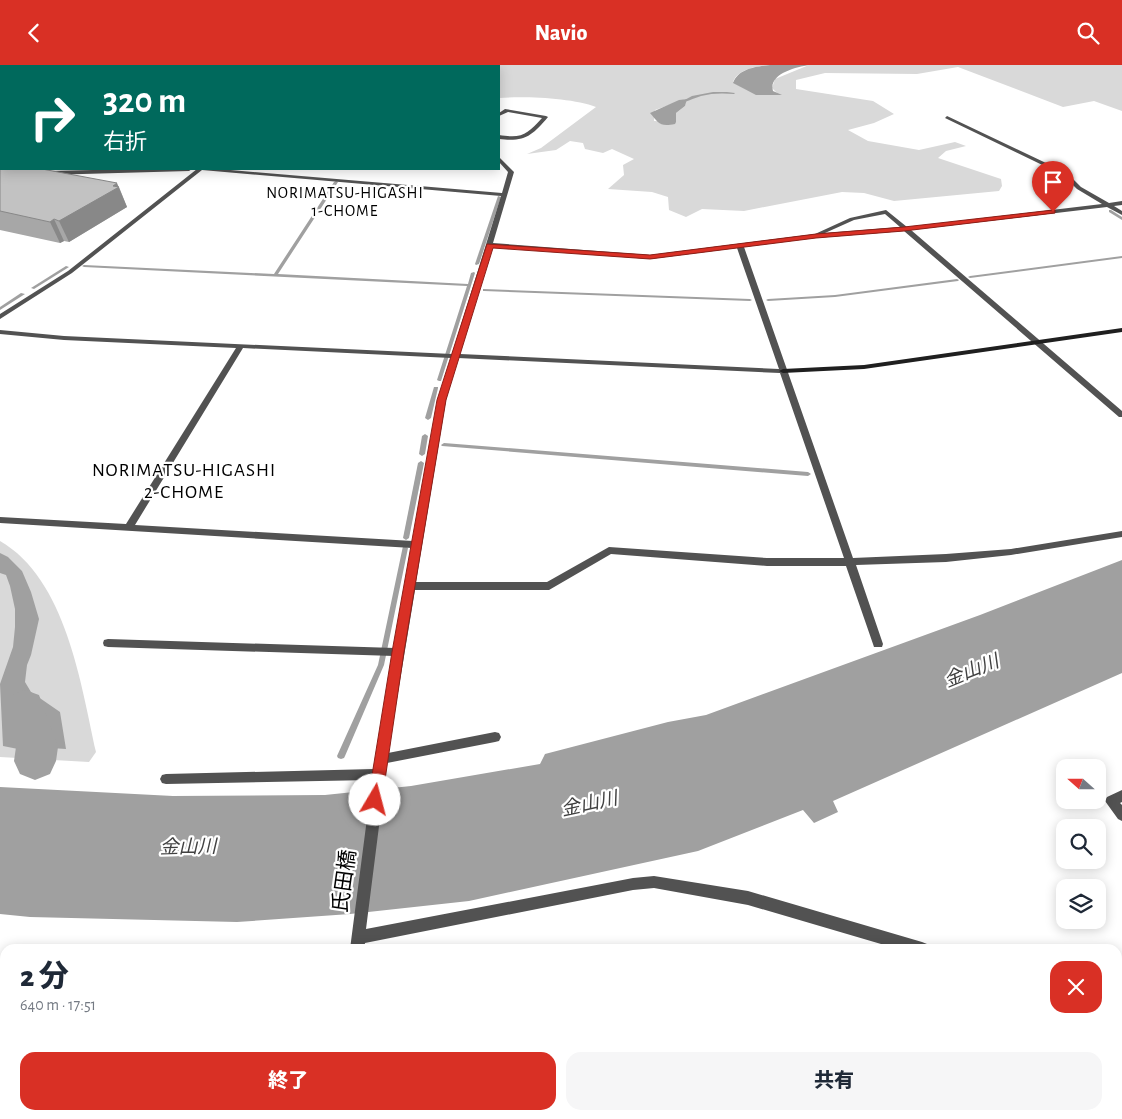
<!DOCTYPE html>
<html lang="ja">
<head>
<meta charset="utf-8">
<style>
  :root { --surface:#fff; --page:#f6f6f7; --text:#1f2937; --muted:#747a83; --accent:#d93025 }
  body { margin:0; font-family:"Alegreya Sans","Noto Sans JP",sans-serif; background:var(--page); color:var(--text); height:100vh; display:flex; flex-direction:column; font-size:19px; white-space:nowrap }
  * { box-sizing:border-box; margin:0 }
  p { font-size:16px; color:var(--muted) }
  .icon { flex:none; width:28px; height:28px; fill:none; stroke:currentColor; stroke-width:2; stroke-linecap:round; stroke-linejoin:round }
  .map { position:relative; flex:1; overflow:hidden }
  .panel { position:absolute; left:0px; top:879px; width:1122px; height:176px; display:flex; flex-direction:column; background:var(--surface); border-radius:15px 15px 0 0; box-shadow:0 2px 12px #0003 }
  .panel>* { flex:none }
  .hud { position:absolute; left:0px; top:0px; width:500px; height:105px; box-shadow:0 2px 12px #0003; background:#00695c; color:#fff; overflow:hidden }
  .needle { width:32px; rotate:291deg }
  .controls { position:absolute; left:1056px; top:694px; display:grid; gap:10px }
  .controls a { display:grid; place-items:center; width:50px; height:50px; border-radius:10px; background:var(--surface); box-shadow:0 2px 12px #0003; font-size:25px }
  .pin { position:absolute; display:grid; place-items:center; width:42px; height:42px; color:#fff; margin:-51px -21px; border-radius:50% 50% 50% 0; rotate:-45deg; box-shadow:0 0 5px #0007 }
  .pin .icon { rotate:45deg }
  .me { position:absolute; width:55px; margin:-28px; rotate:8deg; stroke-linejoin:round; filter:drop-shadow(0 0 4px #0008) }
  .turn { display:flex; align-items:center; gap:18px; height:105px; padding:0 20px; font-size:22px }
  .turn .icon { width:65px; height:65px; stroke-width:2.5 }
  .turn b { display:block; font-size:35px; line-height:42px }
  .round { display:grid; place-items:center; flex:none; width:52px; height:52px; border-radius:15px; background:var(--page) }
  .head { display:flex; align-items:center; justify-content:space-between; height:85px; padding:0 20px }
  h1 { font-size:30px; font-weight:800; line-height:38px }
  .primary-button { display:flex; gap:10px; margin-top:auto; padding:10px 20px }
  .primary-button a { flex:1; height:58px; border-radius:15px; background:var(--accent); color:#fff; font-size:20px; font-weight:800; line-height:58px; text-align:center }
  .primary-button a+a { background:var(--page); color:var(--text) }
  header { display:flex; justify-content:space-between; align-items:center; height:65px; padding:0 20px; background:var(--accent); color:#fff; font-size:22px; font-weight:800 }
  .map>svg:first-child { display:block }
  .green { fill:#d9d9d9; fill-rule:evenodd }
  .water { fill:#a0a0a0 }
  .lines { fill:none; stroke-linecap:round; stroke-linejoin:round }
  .stream { fill:#a0a0a0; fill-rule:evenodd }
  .river { fill:#a0a0a0; fill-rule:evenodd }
  .street { fill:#525252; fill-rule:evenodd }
  .secondary { fill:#1f1f1f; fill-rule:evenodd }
  .wall { fill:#a7a7a7 }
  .shaded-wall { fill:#888 }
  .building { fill:#c2c2c2; stroke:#888 }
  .route { fill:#d93025; stroke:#8d1f18 }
  .labels { text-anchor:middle; stroke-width:4.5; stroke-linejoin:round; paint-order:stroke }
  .far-neighbourhood-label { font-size:16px; letter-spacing:1px; fill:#000; stroke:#fff }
  .neighbourhood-label { font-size:19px; letter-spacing:1px; fill:#000; stroke:#fff }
  .water-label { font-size:19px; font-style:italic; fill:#414141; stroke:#fff }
  .near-street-label { font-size:21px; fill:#000; stroke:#fff }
</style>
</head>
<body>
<header><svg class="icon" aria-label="back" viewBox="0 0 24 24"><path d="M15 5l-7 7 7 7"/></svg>Navio<svg class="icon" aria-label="search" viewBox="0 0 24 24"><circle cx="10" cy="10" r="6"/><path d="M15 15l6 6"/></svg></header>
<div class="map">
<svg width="1122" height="1054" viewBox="0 0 1122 1054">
  <rect width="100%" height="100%" fill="#fff"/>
  <g class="green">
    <polygon points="0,0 190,0 1,1 0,86"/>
    <path d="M 241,0 L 770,0 C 756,2 739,3 733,17 C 748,26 759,33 777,28 L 772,23 L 775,14 L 809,0 L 1122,0 L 1122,46 L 1094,36 L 1063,42 L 958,2 L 917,9 L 825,8 L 796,15 L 796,24 L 873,36 L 894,49 L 874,58 L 848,65 L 868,76 L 919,85 L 955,77 L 966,81 L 946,86 L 938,93 L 1001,114 L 1002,121 L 999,126 L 894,136 L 864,128 L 842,127 L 744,146 L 702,144 L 686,152 L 669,145 L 668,132 L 652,127 L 608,124 L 624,110 L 623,100 L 634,94 L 612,84 L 603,88 L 585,84 L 583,78 L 570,76 L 556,85 L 527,89 L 541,83 L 596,42 C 573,33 525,31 499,33 L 499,1 ZM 686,34 L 685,41 L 676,48 L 676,57 L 654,56 L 655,45 Z"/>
    <path d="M 0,476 C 66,514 81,619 96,687 L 89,697 L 0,692 Z"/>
  </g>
  <g class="water">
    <path d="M 770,0 L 809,0 C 796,2 768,9 773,26 L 782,30 L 756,30 L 733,18 C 739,3 756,2 770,0 Z"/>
    <path d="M 687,34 L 685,41 L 676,48 L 676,57 L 675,59 C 659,62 659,58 650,48 L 679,35 Z"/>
    <polygon points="0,488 8,492 22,506 31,527 39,554 31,590 27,600 25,617 31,627 60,647 66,684 51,683 51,691 19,689 18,684 3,681 0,619 13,582 15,562 15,544 10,521 6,510 0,508"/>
    <polygon points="1122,495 1122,608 833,736 838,747 814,758 803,745 698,786 469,836 350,849 237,857 30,852 0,849 0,722 173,731 325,730 411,721 540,699 545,689 668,657 706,650 980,550"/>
  </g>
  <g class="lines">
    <g class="stream">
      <path d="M 713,27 L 727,27 L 735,28 L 734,29 C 723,28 712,28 701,31 C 694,33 685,38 679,38 L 692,31 Z"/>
      <polygon points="336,116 338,117 278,209 468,219 471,208 474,207 475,208 441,316 439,316 437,315 467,221 84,202 82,201 84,200 274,209 334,117"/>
      <polygon points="498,131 501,132 479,199 476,200 475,199"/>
      <polygon points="1109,145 1111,145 1122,152 1122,155 1109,147"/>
      <polygon points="1122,191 1122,193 970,213 968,212 970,211"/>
      <polygon points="66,201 69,202 34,224 31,223"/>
      <polygon points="957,214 959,215 958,216 835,232 768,236 766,235 768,234 835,230"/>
      <polygon points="483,224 750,234 752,235 750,236 484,226 483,226"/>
      <polygon points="21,228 25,229 0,245 0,242"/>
      <polygon points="434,322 438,322 438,323 431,353 428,355 425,353"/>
      <polygon points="425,369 428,371 425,389 422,391 419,389 422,371"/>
      <polygon points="444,378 808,407 811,409 808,411 442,381 441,380"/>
      <polygon points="421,396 424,398 409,473 406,475 403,473 418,398"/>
      <polygon points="403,481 405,481 408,483 384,600 345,691 344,693 341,694 338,693 337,691 378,600"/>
    </g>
    <polygon class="river" points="25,625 39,630 58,682 56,696 50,709 35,715 20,709 14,696 16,682 5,642 11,630"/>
    <g class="street">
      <path d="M 505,44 L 546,51 L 548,52 C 532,71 525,77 499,74 L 499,70 C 523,74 527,69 542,53 L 508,47 L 499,51 L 499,48 Z"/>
      <path d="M 947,51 L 1067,108 L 1081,122 L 1109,138 L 1122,136 L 1122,140 L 1114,141 L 1122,146 L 1122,150 L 1107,142 L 911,165 L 1122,346 L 1122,352 L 1119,352 L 904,166 L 815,173 L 744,182 L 853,493 L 946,489 L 1011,484 L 1122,466 L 1122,472 L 1011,490 L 946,497 L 856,500 L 883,579 L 882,582 L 874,582 L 873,579 L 846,501 L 767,501 L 611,489 L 549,525 L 415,525 L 388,688 L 495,667 L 499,668 L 501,672 L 499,676 L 495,677 L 387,698 L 366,864 L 633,813 L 654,811 L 748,826 L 922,877 L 927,879 L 929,884 L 898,884 L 748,840 L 654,823 L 633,825 L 365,878 L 364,884 L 350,884 L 372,715 L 166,719 L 162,718 L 160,714 L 162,710 L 166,709 L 374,704 L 394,591 L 108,582 L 104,581 L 103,578 L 104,575 L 108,574 L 395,583 L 405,523 L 404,521 L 406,518 L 412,483 L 0,458 L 0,452 L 126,459 L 236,283 L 64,275 L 0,269 L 0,265 L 64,271 L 452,289 L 501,131 L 202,105 L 72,208 L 0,254 L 0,249 L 68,206 L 197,104 L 219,104 L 502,128 L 508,107 L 499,97 L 499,92 L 514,107 L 493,178 L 650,190 L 815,169 L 850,153 L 886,145 L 907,162 L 1102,139 L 1077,124 L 1063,110 L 945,53 ZM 885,149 L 900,162 L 825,168 L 854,155 ZM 491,182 L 650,194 L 737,183 L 779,304 L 460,289 ZM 243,283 L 451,293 L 438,335 L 413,476 L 135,460 ZM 458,293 L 780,308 L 844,493 L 767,493 L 609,482 L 547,517 L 416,517 L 446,335 Z"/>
      <polygon points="139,104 192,104 189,106 47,110 44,108 47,106"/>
      <polygon points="1122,725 1122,737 1120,738 1122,740 1122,756 1118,754 1105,736 1107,732"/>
      <polygon points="1118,1026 1122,1028 1122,1049 1118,1047"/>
      <polygon points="324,1050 340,1050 339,1054 323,1054"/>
    </g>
    <g class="secondary">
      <polygon points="1122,263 1122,267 864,304 783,308 779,306 783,304 864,300"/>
      <polygon points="1122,957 1122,972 1118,973 1118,959"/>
      <polygon points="1122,1006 1122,1022 1118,1023 1118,1008"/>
      <polygon points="871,1050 896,1050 894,1054 869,1054"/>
      <polygon points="1008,1050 1033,1050 1031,1054 1006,1054"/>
    </g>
  </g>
  <polygon class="wall" points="0,96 119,122 127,142 69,177 64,176 60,178 0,165"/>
  <g class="shaded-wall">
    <polygon points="117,118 127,142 69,177 59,156"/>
    <polygon points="54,154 64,176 60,178 50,157"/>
  </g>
  <g class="building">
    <polygon points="133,0 142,0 152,1 130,1"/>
    <polygon points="0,96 1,96 1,104 42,104 117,118 113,121 119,122 59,156 54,154 50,157 0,146"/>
  </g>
  <polygon class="route" points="1053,145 1055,145 1055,148 904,166 816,173 650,194 493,183 446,335 404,587 382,735 380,739 375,741 370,739 368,735 392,587 437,335 487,179 650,190 816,169 904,162"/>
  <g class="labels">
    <g class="far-neighbourhood-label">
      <text x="345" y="133">NORIMATSU-HIGASHI<tspan x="345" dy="18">1-CHOME</tspan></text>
    </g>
    <g class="neighbourhood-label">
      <text x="184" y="411">NORIMATSU-HIGASHI<tspan x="184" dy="22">2-CHOME</tspan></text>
    </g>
    <g class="water-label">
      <text transform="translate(971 605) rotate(-22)" y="7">金山川</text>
      <text transform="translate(589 738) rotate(-12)" y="7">金山川</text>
      <text transform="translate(188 781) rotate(-1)" y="7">金山川</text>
    </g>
    <g class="near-street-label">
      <text transform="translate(344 816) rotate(-82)" y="7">氏田橋</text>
    </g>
  </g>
</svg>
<div class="controls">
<a><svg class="needle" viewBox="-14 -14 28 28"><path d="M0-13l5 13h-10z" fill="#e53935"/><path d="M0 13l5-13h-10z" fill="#747a83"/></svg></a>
<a><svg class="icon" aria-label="search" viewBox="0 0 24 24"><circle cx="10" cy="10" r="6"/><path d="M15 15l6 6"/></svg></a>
<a><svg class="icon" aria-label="layers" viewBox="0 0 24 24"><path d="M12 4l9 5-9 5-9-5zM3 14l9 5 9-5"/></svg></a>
</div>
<div class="pin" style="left:1053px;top:147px;background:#d93025"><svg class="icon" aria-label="arrive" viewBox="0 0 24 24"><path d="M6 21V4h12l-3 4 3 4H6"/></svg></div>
<svg class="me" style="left:375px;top:735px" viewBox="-20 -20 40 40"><circle r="19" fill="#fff"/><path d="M0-13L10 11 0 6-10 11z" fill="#d93025"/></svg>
<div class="hud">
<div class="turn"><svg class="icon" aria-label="right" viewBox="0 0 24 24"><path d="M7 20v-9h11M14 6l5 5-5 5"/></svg><div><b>320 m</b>右折</div></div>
</div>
<section class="panel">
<div class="head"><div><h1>2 分</h1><p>640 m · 17:51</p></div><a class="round" style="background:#d93025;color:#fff"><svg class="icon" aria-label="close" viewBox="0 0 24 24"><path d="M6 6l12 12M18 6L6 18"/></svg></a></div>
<div class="primary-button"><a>終了</a><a>共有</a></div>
</section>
</div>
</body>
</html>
